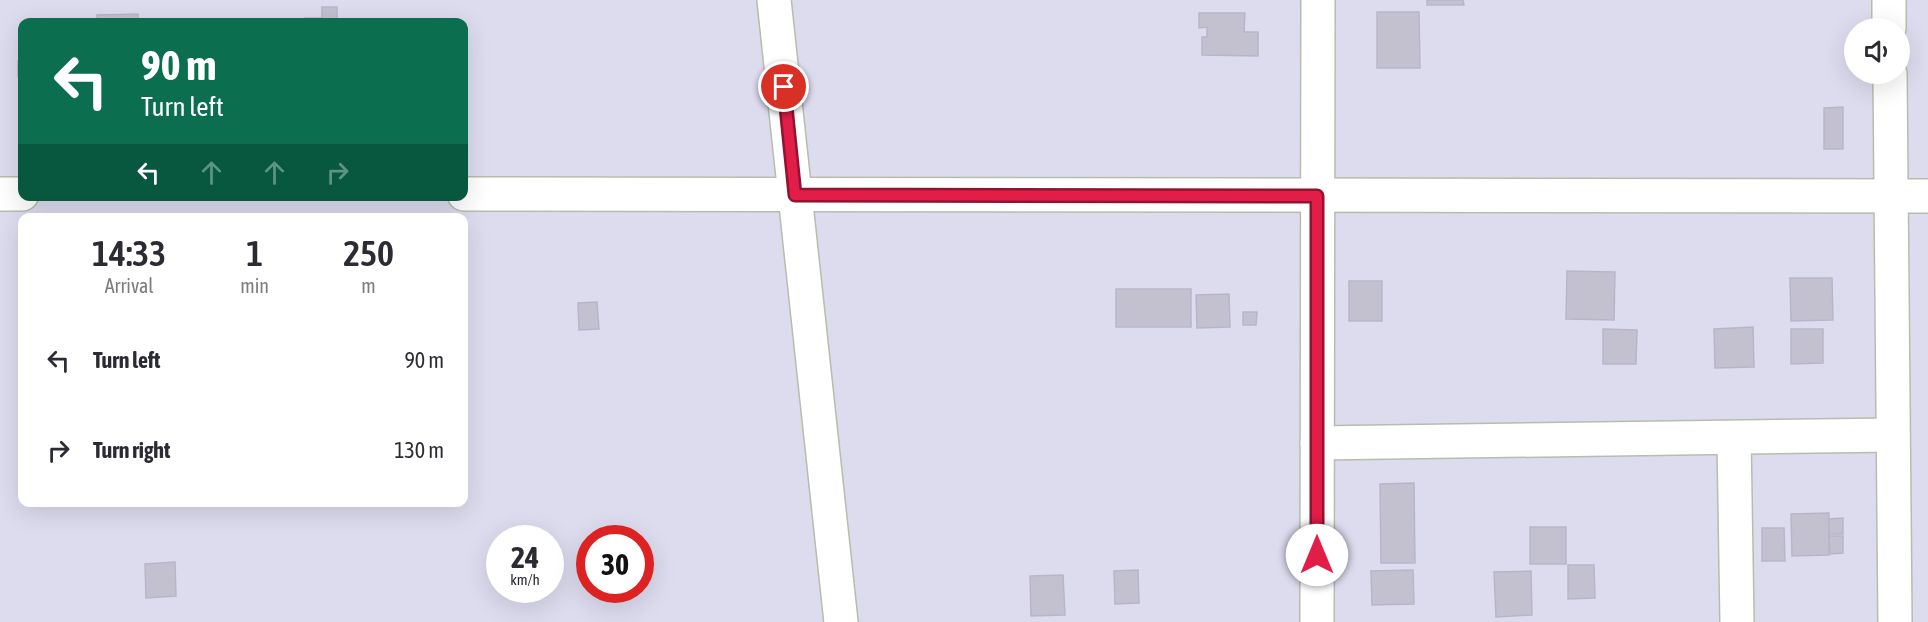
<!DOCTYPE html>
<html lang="en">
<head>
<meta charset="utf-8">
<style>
  :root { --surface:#fff; --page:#f7f7f7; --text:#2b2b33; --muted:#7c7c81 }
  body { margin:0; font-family:"Asap Condensed",sans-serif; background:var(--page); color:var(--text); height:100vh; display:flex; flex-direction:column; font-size:22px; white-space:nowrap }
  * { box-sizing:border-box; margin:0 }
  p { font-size:20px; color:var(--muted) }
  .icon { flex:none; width:33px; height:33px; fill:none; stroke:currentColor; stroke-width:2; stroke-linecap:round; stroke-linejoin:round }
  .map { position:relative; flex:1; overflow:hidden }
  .drawer { position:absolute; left:18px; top:213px; width:450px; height:294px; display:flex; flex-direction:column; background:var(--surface); border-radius:12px; box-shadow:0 6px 24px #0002 }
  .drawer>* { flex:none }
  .banner { position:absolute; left:18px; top:18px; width:450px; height:183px; border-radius:12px; box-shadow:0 6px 24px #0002; background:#0b6e4f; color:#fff; overflow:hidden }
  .fabs { position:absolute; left:1844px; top:18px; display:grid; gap:12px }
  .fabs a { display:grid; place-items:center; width:66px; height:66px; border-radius:50%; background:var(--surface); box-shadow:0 6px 24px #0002; font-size:30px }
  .speed { position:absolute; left:486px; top:525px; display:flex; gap:12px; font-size:30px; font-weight:700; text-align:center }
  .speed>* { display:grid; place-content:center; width:78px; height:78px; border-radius:50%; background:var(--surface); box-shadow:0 6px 24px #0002; line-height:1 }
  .speed small { font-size:15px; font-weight:400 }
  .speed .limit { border:9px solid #d22; background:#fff; color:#111 }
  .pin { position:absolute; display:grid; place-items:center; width:51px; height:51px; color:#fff; margin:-26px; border:3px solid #fff; border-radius:50%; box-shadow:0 2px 6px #0007 }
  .me { position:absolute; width:66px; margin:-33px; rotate:0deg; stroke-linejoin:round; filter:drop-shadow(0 0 4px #0008) }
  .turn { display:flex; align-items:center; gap:21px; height:126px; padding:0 24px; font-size:27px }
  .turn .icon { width:78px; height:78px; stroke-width:2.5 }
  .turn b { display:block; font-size:42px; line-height:51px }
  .lanes { display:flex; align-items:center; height:57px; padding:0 24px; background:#0003; justify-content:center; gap:30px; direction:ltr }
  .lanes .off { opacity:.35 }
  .eta { display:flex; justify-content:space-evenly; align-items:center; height:102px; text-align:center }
  .eta b { font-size:36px; font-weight:600; line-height:42px }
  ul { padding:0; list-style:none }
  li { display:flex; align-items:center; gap:18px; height:90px; padding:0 24px }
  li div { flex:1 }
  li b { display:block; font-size:22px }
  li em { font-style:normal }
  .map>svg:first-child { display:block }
  .building { fill:#c3c1d0; stroke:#b8b5ca; stroke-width:1.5 }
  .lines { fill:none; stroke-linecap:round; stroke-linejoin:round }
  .minor-casing { stroke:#b7bdac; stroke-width:36 }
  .minor { stroke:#fff; stroke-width:33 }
  .route-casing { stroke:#92132f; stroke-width:15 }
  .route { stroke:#e11d48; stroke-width:10 }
</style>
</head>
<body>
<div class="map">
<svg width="1928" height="622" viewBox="0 0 1928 622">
  <rect width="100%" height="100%" fill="#dddcef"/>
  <g class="building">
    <polygon points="1427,0 1463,0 1464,5 1427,5"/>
    <polygon points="322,7 337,7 337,22 305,22 305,18 322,18"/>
    <polygon points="1377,12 1419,12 1420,68 1377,68"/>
    <polygon points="1199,13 1245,13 1244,32 1258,32 1258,56 1202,55 1202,37 1207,37 1207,27 1199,28"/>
    <polygon points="138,14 138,22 97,22 97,15"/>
    <rect x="18" y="61" width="4" height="16"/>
    <polygon points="1843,107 1843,149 1824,149 1824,108"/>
    <polygon points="1567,271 1615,272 1614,320 1566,319"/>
    <polygon points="1790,278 1832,278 1833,320 1791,321"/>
    <rect x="1349" y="281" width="33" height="40"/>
    <rect x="1116" y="289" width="75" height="38"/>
    <polygon points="1229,294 1230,327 1197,328 1196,295"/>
    <polygon points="597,302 599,329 579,330 578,303"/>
    <polygon points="1243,312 1257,312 1256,325 1243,325"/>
    <polygon points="1753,327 1754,367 1715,368 1714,329"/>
    <polygon points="1603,329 1637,330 1636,364 1603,364"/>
    <polygon points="1791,329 1823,329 1823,363 1791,364"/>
    <polygon points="1414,483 1415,563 1381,563 1380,484"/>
    <polygon points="1829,513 1829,555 1792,556 1791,514"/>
    <polygon points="1843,518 1843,534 1829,534 1829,519"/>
    <rect x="1530" y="527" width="36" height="37"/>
    <polygon points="1762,528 1784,528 1785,561 1762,561"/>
    <polygon points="1829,536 1843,536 1843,553 1830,554"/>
    <polygon points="175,562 176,596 146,598 145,564"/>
    <polygon points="1568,565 1594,565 1595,598 1568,599"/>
    <polygon points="1138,570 1139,603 1115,604 1114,571"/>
    <polygon points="1413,570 1414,604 1372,605 1371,571"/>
    <polygon points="1531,571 1532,615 1496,617 1494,572"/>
    <polygon points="1063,575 1065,615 1031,616 1030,576"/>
  </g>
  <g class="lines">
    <defs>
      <g id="minor">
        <polyline points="774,0 841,622"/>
        <polyline points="1889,0 1889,28"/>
        <polyline points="1890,74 1895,622"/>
        <polyline points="0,194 22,194"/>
        <polyline points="464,194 1928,196"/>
        <polyline points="1734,438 1737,622"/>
        <polyline points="1317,443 1893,435"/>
        <polyline points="1317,622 1318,0"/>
      </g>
    </defs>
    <use href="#minor" class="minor-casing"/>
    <use href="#minor" class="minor"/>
  </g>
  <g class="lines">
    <defs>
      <polyline id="route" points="784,87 795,195 1317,196 1317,555"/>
    </defs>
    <use href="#route" class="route-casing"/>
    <use href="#route" class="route"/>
  </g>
</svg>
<div class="fabs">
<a><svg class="icon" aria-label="sound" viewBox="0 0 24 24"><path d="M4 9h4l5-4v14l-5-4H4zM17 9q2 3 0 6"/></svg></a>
</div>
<div class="speed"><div>24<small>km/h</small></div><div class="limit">30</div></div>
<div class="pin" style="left:784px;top:87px;background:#d93025"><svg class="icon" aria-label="arrive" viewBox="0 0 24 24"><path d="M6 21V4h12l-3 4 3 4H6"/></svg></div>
<svg class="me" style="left:1317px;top:555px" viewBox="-20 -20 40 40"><circle r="19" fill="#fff"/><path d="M0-13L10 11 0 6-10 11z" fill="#e11d48"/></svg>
<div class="banner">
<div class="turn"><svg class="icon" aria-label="left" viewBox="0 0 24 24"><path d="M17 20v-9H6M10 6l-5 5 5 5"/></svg><div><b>90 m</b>Turn left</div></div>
<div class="lanes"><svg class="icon" aria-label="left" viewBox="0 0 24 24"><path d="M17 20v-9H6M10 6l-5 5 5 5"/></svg><svg class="icon off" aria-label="ahead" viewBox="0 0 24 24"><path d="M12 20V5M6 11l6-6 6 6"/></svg><svg class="icon off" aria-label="ahead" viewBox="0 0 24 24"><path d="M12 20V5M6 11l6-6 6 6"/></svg><svg class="icon off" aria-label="right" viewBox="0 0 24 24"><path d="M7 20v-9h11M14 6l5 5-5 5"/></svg></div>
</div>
<section class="drawer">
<div class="eta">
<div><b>14:33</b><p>Arrival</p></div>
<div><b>1</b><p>min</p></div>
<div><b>250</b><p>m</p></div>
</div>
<ul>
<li><svg class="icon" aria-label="left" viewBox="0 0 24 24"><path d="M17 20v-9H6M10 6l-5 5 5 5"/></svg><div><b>Turn left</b></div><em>90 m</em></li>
<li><svg class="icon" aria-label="right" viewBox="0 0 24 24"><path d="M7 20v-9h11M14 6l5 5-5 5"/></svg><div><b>Turn right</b></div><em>130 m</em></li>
</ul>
</section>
</div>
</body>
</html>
